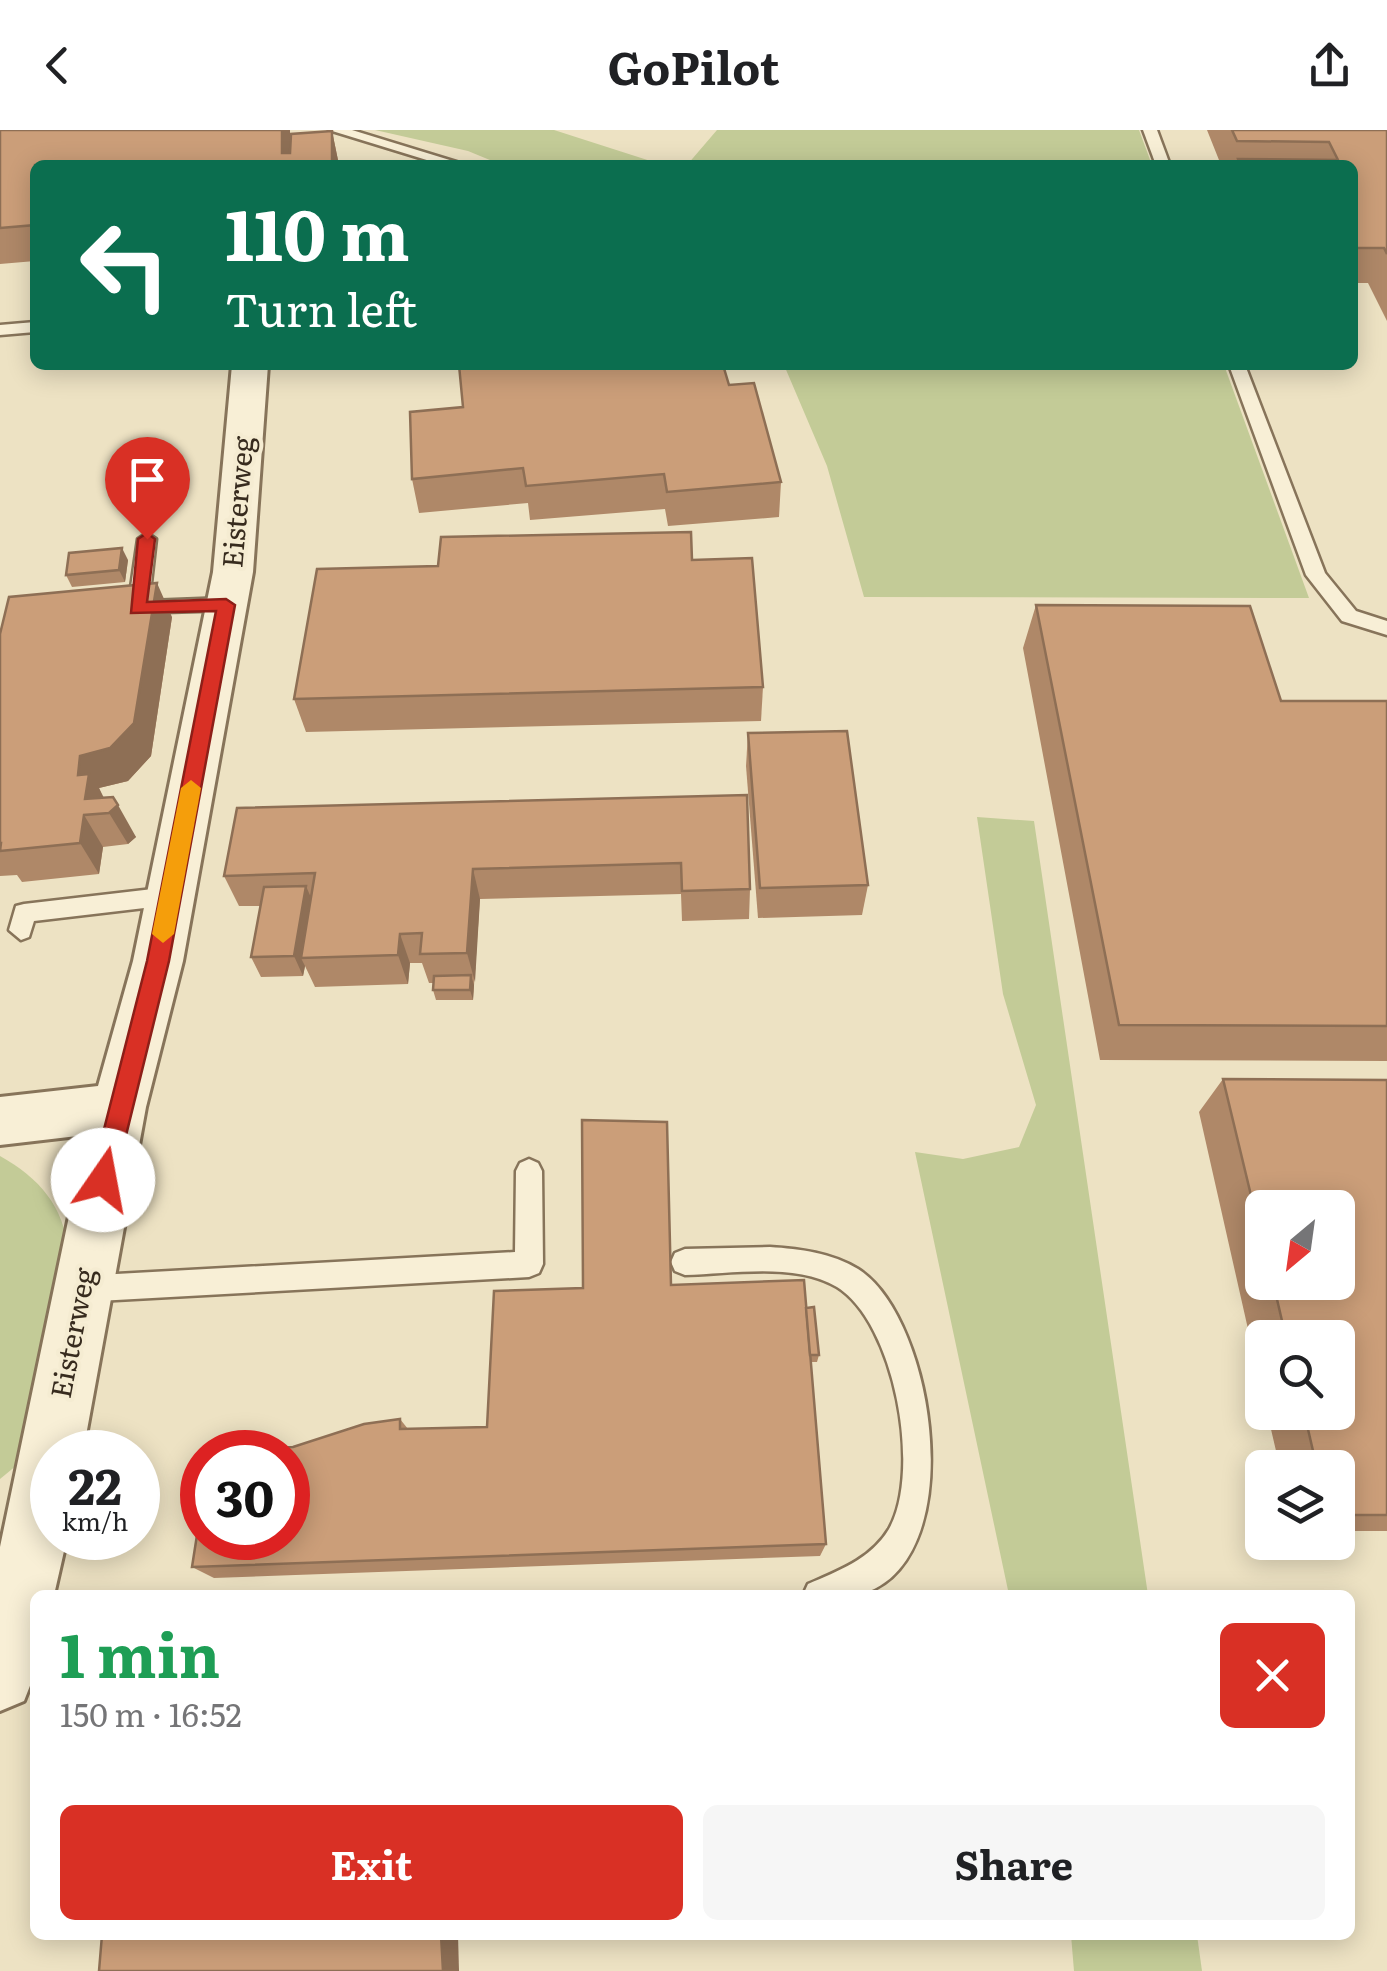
<!DOCTYPE html>
<html lang="en">
<head>
<meta charset="utf-8">
<style>
  :root { --surface:#fff; --page:#f6f6f6; --text:#202124; --muted:#757577; --accent:#d93025 }
  body { margin:0; font-family:Literata,serif; background:var(--page); color:var(--text); height:100vh; display:flex; flex-direction:column; font-size:38px; white-space:nowrap }
  * { box-sizing:border-box; margin:0 }
  p { font-size:32px; color:var(--muted) }
  .icon { flex:none; width:55px; height:55px; fill:none; stroke:currentColor; stroke-width:2; stroke-linecap:round; stroke-linejoin:round }
  .map { position:relative; flex:1; overflow:hidden }
  .drawer { position:absolute; left:30px; top:1460px; width:1325px; height:350px; display:flex; flex-direction:column; background:var(--surface); border-radius:15px; box-shadow:0 5px 25px #0003 }
  .drawer>* { flex:none }
  .banner { position:absolute; left:30px; top:30px; width:1328px; height:210px; border-radius:15px; box-shadow:0 5px 25px #0003; background:#0b6e4f; color:#fff; overflow:hidden }
  .needle { width:65px; rotate:209deg }
  .buttons { position:absolute; left:1245px; top:1060px; display:grid; gap:20px }
  .buttons a { display:grid; place-items:center; width:110px; height:110px; border-radius:15px; background:var(--surface); box-shadow:0 5px 25px #0003; font-size:50px }
  .speed { position:absolute; left:30px; top:1300px; display:flex; gap:20px; font-size:50px; font-weight:700; text-align:center }
  .speed>* { display:grid; place-content:center; width:130px; height:130px; border-radius:50%; background:var(--surface); box-shadow:0 5px 25px #0003; line-height:1 }
  .speed small { font-size:25px; font-weight:400 }
  .speed .limit { border:15px solid #d22; background:#fff; color:#111 }
  .pin { position:absolute; display:grid; place-items:center; width:85px; height:85px; color:#fff; margin:-102px -42px; border-radius:50% 50% 50% 0; rotate:-45deg; box-shadow:0 0 10px #0007 }
  .pin .icon { rotate:45deg }
  .me { position:absolute; width:110px; margin:-55px; rotate:12deg; stroke-linejoin:round; filter:drop-shadow(0 0 8px #0008) }
  .turn { display:flex; align-items:center; gap:35px; height:210px; padding:0 30px; font-size:45px }
  .turn .icon { width:130px; height:130px; stroke-width:2.5 }
  .turn b { display:block; font-size:70px; line-height:85px }
  .round { display:grid; place-items:center; flex:none; width:105px; height:105px; border-radius:15px; background:var(--page) }
  .head { display:flex; align-items:center; justify-content:space-between; height:170px; padding:0 30px }
  h1 { font-size:60px; font-weight:700; line-height:75px; color:#1e9e55 }
  .button { display:flex; gap:20px; margin-top:auto; padding:20px 30px }
  .button a { flex:1; height:115px; border-radius:15px; background:var(--accent); color:#fff; font-size:40px; font-weight:700; line-height:115px; text-align:center }
  .button a+a { background:var(--page); color:var(--text) }
  header { display:flex; justify-content:space-between; align-items:center; height:130px; padding:0 30px; background:var(--surface); font-size:45px; font-weight:700 }
  .map>svg:first-child { display:block }
  .green { fill:#c3cb97 }
  .lines { fill:none; stroke-linecap:round; stroke-linejoin:round }
  .service-casing { stroke:#87745a; stroke-width:5 }
  .minor-casing { stroke:#87745a; stroke-width:6 }
  .service { fill:#f8efd6; fill-rule:evenodd }
  .minor { fill:#f8efd6; fill-rule:evenodd }
  .wall { fill:#af8868; fill-rule:evenodd }
  .shaded-wall { fill:#8e6f55 }
  .building { fill:#cb9e79; stroke:#8e6f55; stroke-width:2.5 }
  .route { fill:#d93025; stroke:#8d1f18; stroke-width:2.5 }
  .slow { fill:#f59e0b }
  .labels { text-anchor:middle; stroke-width:8; stroke-linejoin:round; paint-order:stroke }
  .street-label { font-size:28px; fill:#372b1e; stroke:#f5ecd2 }
</style>
</head>
<body>
<header><svg class="icon" aria-label="back" viewBox="0 0 24 24"><path d="M15 5l-7 7 7 7"/></svg>GoPilot<svg class="icon" aria-label="share" viewBox="0 0 24 24"><path d="M12 15V3M7 8l5-5 5 5M5 13v7h14v-7"/></svg></header>
<div class="map">
<svg width="1387" height="1841" viewBox="0 0 1387 1841">
  <rect width="100%" height="100%" fill="#ede2c3"/>
  <g class="green">
    <polygon points="375,0 554,0 663,35 502,35 468,21"/>
    <polygon points="717,0 1139,0 1152,35 687,35"/>
    <polygon points="784,235 1224,235 1309,468 864,467 827,336"/>
    <polygon points="977,687 1034,691 1148,1465 1009,1465 915,1022 963,1029 1019,1017 1036,975 1003,864"/>
    <path d="M 0,1026 C 39,1048 64,1076 68,1121 L 24,1319 L 17,1335 L 0,1349 Z"/>
    <polygon points="1071,1805 1197,1805 1202,1841 1074,1841"/>
  </g>
  <g class="lines">
    <defs>
      <g id="service">
        <polygon points="329,0 352,0 466,35 443,35"/>
        <polygon points="1143,0 1157,0 1170,35 1156,35"/>
        <polygon points="35,192 35,202 0,205 0,195"/>
        <polygon points="1229,235 1245,235 1325,443 1356,481 1387,491 1387,505 1342,491 1306,445"/>
        <polygon points="147,403 156,409 149,471 226,468 233,470 233,480 131,483 128,478 138,409"/>
        <polygon points="170,757 182,766 170,775 34,791 29,807 21,810 9,800 16,776 24,774"/>
        <polygon points="529,1029 538,1033 542,1041 543,1134 539,1143 529,1147 80,1172 70,1168 66,1159 70,1150 80,1146 515,1122 516,1041 520,1033"/>
        <path d="M 770,1117 C 800,1119 832,1123 858,1139 C 937,1189 972,1439 857,1465 C 841,1469 820,1465 803,1465 L 808,1454 C 838,1441 871,1429 889,1399 C 922,1341 895,1193 837,1157 C 795,1132 731,1144 685,1145 L 675,1141 L 671,1132 L 675,1123 L 685,1119 Z"/>
      </g>
      <polygon id="minor" points="232,235 268,235 253,442 183,831 146,977 83,1322 52,1322 52,1408 67,1408 54,1465 35,1465 35,1543 24,1571 0,1581 0,1417 86,1005 0,1015 0,967 98,956 133,831 213,442"/>
    </defs>
    <use href="#service" class="service-casing"/>
    <use href="#minor" class="minor-casing"/>
    <use href="#service" class="service"/>
    <use href="#minor" class="minor"/>
  </g>
  <g class="wall">
    <polygon points="0,0 290,19 332,1 339,35 35,35 35,131 0,134"/>
    <polygon points="1207,0 1387,0 1387,191 1368,153 1352,153 1352,35 1221,35"/>
    <polygon points="729,255 781,352 779,387 668,396 665,379 530,390 528,373 419,383 412,349"/>
    <polygon points="128,430 125,452 72,457 66,445"/>
    <polygon points="692,430 763,557 761,591 306,602 294,569"/>
    <polygon points="1036,475 1281,571 1387,571 1387,931 1100,930 1023,518"/>
    <polygon points="172,487 151,626 128,651 99,658 103,668 136,707 128,714 103,717 99,744 22,752 17,745 0,746 0,504"/>
    <polygon points="748,603 868,755 862,785 758,788 746,636"/>
    <polygon points="747,665 750,759 749,789 682,791 681,764 480,769 473,870 436,870 433,860 434,853 429,853 422,833 410,833 408,854 315,857 305,836 303,846 261,847 251,827 260,776 239,776 224,746"/>
    <path d="M 1223,949 L 1387,950 L 1387,1401 L 1338,1401 L 1338,1338 L 1280,1338 L 1267,1282 L 1338,1282 L 1338,1208 L 1262,1208 L 1262,1261 L 1199,982 ZM 1262,1078 L 1338,1152 L 1262,1152 Z"/>
    <polygon points="671,1155 806,1178 819,1225 817,1232 811,1232 826,1414 820,1426 214,1448 192,1437 293,1317 400,1289 408,1299 487,1297"/>
  </g>
  <g class="shaded-wall">
    <polygon points="282,0 290,0 290,35 282,23"/>
    <polygon points="332,1 339,35 332,35"/>
    <polygon points="122,418 128,430 125,452 119,440"/>
    <polygon points="157,453 172,487 151,626 128,651 99,658 108,676 85,669 78,645 80,626"/>
    <polygon points="118,675 136,707 128,714 109,683"/>
    <polygon points="84,685 103,717 99,744 80,713"/>
    <polygon points="473,739 480,769 475,852 467,823"/>
    <polygon points="306,756 315,777 301,828 305,836 303,846 294,826"/>
    <polygon points="400,804 410,833 408,854 398,825"/>
    <polygon points="471,845 474,855 473,870 470,860"/>
    <polygon points="441,1805 458,1805 459,1841 443,1841"/>
  </g>
  <g class="building">
    <polygon points="0,0 282,0 282,23 290,23 291,4 332,1 332,35 35,35 35,95 0,98"/>
    <polygon points="1232,0 1387,0 1387,124 1384,118 1352,118 1352,35 1240,35 1238,29 1338,30 1329,12 1237,11"/>
    <polygon points="459,235 723,235 729,255 754,253 781,352 667,362 664,344 526,356 523,338 412,349 410,282 463,277"/>
    <polygon points="691,402 692,430 752,428 763,557 294,569 317,439 438,436 441,407"/>
    <polygon points="122,418 119,440 66,445 69,423"/>
    <polygon points="157,453 134,593 110,618 80,626 78,645 89,644 85,669 113,667 118,675 109,683 84,685 80,713 0,721 1,713 0,713 0,504 9,467"/>
    <polygon points="1036,475 1250,476 1281,571 1387,571 1387,896 1119,895"/>
    <polygon points="847,601 868,755 760,758 748,603"/>
    <polygon points="747,665 750,759 682,761 681,733 473,739 467,823 420,824 422,803 400,804 398,825 301,828 315,743 224,746 237,678"/>
    <polygon points="306,756 294,826 251,827 264,757"/>
    <polygon points="471,845 470,860 433,860 434,846"/>
    <polygon points="1223,949 1387,950 1387,1385 1338,1385 1338,1338 1317,1338 1304,1282 1338,1282 1338,1208 1286,1208 1273,1152 1338,1152 1338,1078 1262,1078 1262,1111"/>
    <polygon points="582,990 667,992 671,1155 804,1150 826,1414 192,1437 202,1373 202,1408 288,1408 288,1322 211,1322 211,1319 293,1317 364,1294 400,1289 400,1299 487,1297 494,1161 583,1158"/>
    <polygon points="814,1177 819,1225 810,1225 806,1178"/>
    <polygon points="102,1805 441,1805 443,1841 99,1841"/>
  </g>
  <polygon class="route" points="147,403 155,409 147,472 226,469 235,475 169,831 115,1050 103,1061 91,1050 147,831 216,481 131,483 138,409"/>
  <polygon class="slow" points="191,650 201,658 174,804 163,813 152,804 181,658"/>
  <g class="labels">
    <g class="street-label">
      <text transform="translate(238 372) rotate(-85)" y="10">Eisterweg</text>
      <text transform="translate(73 1203) rotate(-79)" y="10">Eisterweg</text>
    </g>
  </g>
</svg>
<div class="buttons">
<a><svg class="needle" viewBox="-14 -14 28 28"><path d="M0-13l5 13h-10z" fill="#e53935"/><path d="M0 13l5-13h-10z" fill="#757577"/></svg></a>
<a><svg class="icon" aria-label="search" viewBox="0 0 24 24"><circle cx="10" cy="10" r="6"/><path d="M15 15l6 6"/></svg></a>
<a><svg class="icon" aria-label="layers" viewBox="0 0 24 24"><path d="M12 4l9 5-9 5-9-5zM3 14l9 5 9-5"/></svg></a>
</div>
<div class="speed"><div>22<small>km/h</small></div><div class="limit">30</div></div>
<div class="pin" style="left:147px;top:409px;background:#d93025"><svg class="icon" aria-label="arrive" viewBox="0 0 24 24"><path d="M6 21V4h12l-3 4 3 4H6"/></svg></div>
<svg class="me" style="left:103px;top:1050px" viewBox="-20 -20 40 40"><circle r="19" fill="#fff"/><path d="M0-13L10 11 0 6-10 11z" fill="#d93025"/></svg>
<div class="banner">
<div class="turn"><svg class="icon" aria-label="left" viewBox="0 0 24 24"><path d="M17 20v-9H6M10 6l-5 5 5 5"/></svg><div><b>110 m</b>Turn left</div></div>
</div>
<section class="drawer">
<div class="head"><div><h1>1 min</h1><p>150 m · 16:52</p></div><a class="round" style="background:#d93025;color:#fff"><svg class="icon" aria-label="close" viewBox="0 0 24 24"><path d="M6 6l12 12M18 6L6 18"/></svg></a></div>
<div class="button"><a>Exit</a><a>Share</a></div>
</section>
</div>
</body>
</html>
